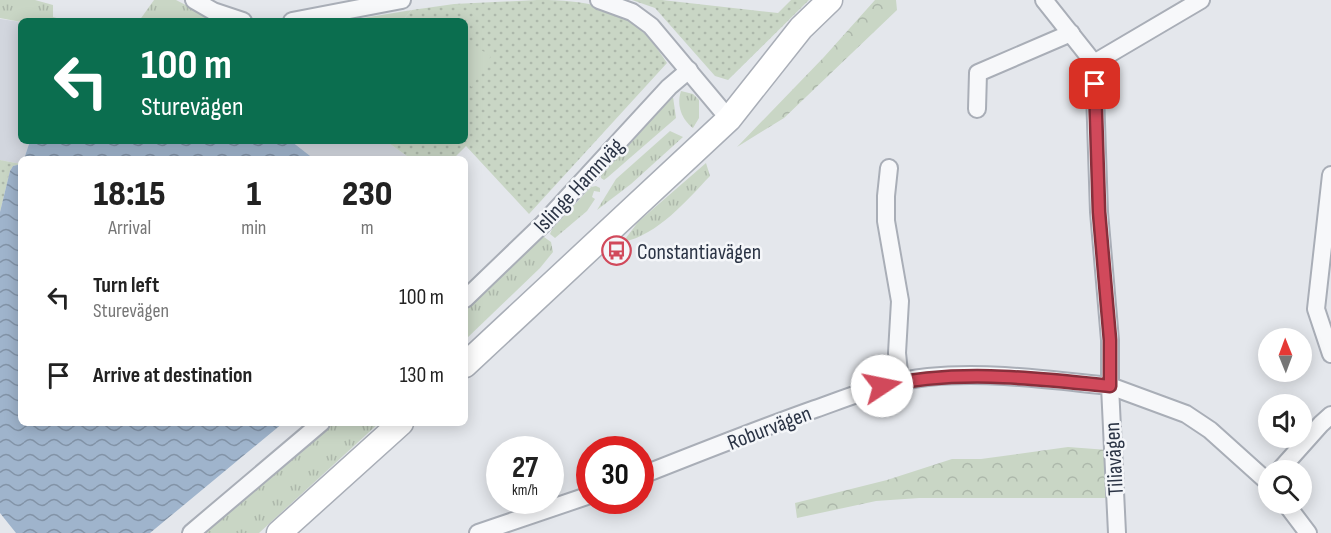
<!DOCTYPE html>
<html lang="en">
<head>
<meta charset="utf-8">
<style>
  :root { --surface:#fff; --page:#f2f2f2; --text:#222; --muted:#767676 }
  body { margin:0; font-family:"Sofia Sans Condensed",sans-serif; background:var(--page); color:var(--text); height:100vh; display:flex; flex-direction:column; font-size:22px; white-space:nowrap }
  * { box-sizing:border-box; margin:0 }
  p { font-size:20px; color:var(--muted) }
  .icon { flex:none; width:33px; height:33px; fill:none; stroke:currentColor; stroke-width:2; stroke-linecap:round; stroke-linejoin:round }
  .map { position:relative; flex:1; overflow:hidden }
  .side { position:absolute; left:18px; top:156px; width:450px; height:270px; display:flex; flex-direction:column; background:var(--surface); border-radius:9px; box-shadow:0 3px 15px #0003 }
  .side>* { flex:none }
  .top-card { position:absolute; left:18px; top:18px; width:450px; height:126px; border-radius:9px; box-shadow:0 3px 15px #0003; background:#0b6e4f; color:#fff; overflow:hidden }
  .needle { width:39px; rotate:359deg }
  .buttons { position:absolute; left:1258px; top:328px; display:grid; gap:12px }
  .buttons a { display:grid; place-items:center; width:54px; height:54px; border-radius:50%; background:var(--surface); box-shadow:0 3px 15px #0003; font-size:30px }
  .speed { position:absolute; left:486px; top:436px; display:flex; gap:12px; font-size:30px; font-weight:700; text-align:center }
  .speed>* { display:grid; place-content:center; width:78px; height:78px; border-radius:50%; background:var(--surface); box-shadow:0 3px 15px #0003; line-height:1 }
  .speed small { font-size:15px; font-weight:400 }
  .speed .limit { border:9px solid #d22; background:#fff; color:#111 }
  .pin { position:absolute; display:grid; place-items:center; width:51px; height:51px; color:#fff; margin:-26px; border-radius:12px; box-shadow:0 3px 9px #0006 }
  .me { position:absolute; width:66px; margin:-33px; rotate:79deg; stroke-linejoin:round; filter:drop-shadow(0 0 4px #0008) }
  .turn { display:flex; align-items:center; gap:21px; height:126px; padding:0 24px; font-size:27px }
  .turn .icon { width:78px; height:78px; stroke-width:2.5 }
  .turn b { display:block; font-size:42px; line-height:51px }
  .eta { display:flex; justify-content:space-evenly; align-items:center; height:102px; text-align:center }
  .eta b { font-size:36px; font-weight:800; line-height:42px }
  ul { padding:0; list-style:none }
  li { display:flex; align-items:center; gap:18px; height:78px; padding:0 24px }
  li div { flex:1 }
  li b { display:block; font-size:22px }
  li em { font-style:normal }
  .map>svg:first-child { display:block }
  .built { fill:#d2d6de }
  .grass { fill:url(#grass-tufts) }
  .forest { fill:url(#forest-crowns) }
  .park { fill:url(#park-dots) }
  .garden { fill:#c9d6c5 }
  .water { fill:url(#water-waves) }
  .lines { fill:none; stroke-linecap:round; stroke-linejoin:round }
  .minor-casing { stroke:#a9aeb7; stroke-width:20 }
  .secondary-casing { stroke:#a9aeb7; stroke-width:27 }
  .minor { stroke:#f7f8fa; stroke-width:16 }
  .secondary { stroke:#fff; stroke-width:24 }
  .route-casing { stroke:#882f3b; stroke-width:15 }
  .route { stroke:#d1495b; stroke-width:10 }
  .labels { text-anchor:middle; stroke-width:5; stroke-linejoin:round; paint-order:stroke }
  .street-label { font-size:22px; fill:#2b3445; stroke:#f4f6f9 }
  .poi-label { font-size:22px; fill:#2b3445; stroke:#f4f6f9; text-anchor:start }
</style>
</head>
<body>
<div class="map">
<svg width="1331" height="533" viewBox="0 0 1331 533">
  <defs>
    <pattern id="grass-tufts" width="24" height="20" patternUnits="userSpaceOnUse" patternTransform="scale(1.5)"><rect width="24" height="20" fill="#c9d6c5"/><path d="M3 7l-1-3M5 7V3M7 7l1-3M15 17l-1-3M17 17v-4M19 17l1-3" fill="none" stroke="#adb8ab"/></pattern>
    <pattern id="forest-crowns" width="20" height="18" patternUnits="userSpaceOnUse" patternTransform="scale(1.5)"><rect width="20" height="18" fill="#c9d6c5"/><path d="M2 6a3 3 0 1 1 6 0M12 15a3 3 0 1 1 6 0" fill="none" stroke="#adb8ab"/></pattern>
    <pattern id="park-dots" width="8" height="8" patternUnits="userSpaceOnUse" patternTransform="scale(1.5)"><rect width="8" height="8" fill="#c9d6c5"/><path d="M2 2h.1M6 6h.1" fill="none" stroke="#adb8ab" stroke-width="1.8" stroke-linecap="round"/></pattern>
    <pattern id="water-waves" width="16" height="10" patternUnits="userSpaceOnUse" patternTransform="scale(1.5)"><rect width="16" height="10" fill="#9fb4cc"/><path d="M0 5q4-4 8 0t8 0" fill="none" stroke="#8293a7"/></pattern>
  </defs>
  <rect width="100%" height="100%" fill="#e4e7ec"/>
  <g class="built">
    <polygon points="0,19 21,22 21,141 30,141 24,159 21,159 21,164 0,160"/>
    <polygon points="291,141 386,141 411,159 314,159"/>
  </g>
  <g class="grass">
    <polygon points="0,0 35,0 53,5 53,17 67,21 21,22 0,18"/>
    <polygon points="154,0 176,0 217,21 139,21"/>
    <polygon points="412,10 402,21 345,21"/>
    <path d="M 681,91 L 693,94 L 699,100 L 699,118 L 693,128 C 682,120 676,105 681,91 Z"/>
    <polygon points="673,97 676,118 608,177 604,180 601,178 601,175"/>
    <polygon points="670,131 683,137 631,184 597,210 616,179"/>
    <path d="M 706,163 L 710,176 C 687,200 658,235 623,242 L 638,222 Z"/>
    <polygon points="596,186 600,188 600,192 594,191 592,197 595,199 587,211 555,238 550,234 552,229 591,187"/>
    <polygon points="544,237 551,242 553,252 540,268 465,340 465,305 540,238"/>
    <polygon points="331,423 379,423 259,533 202,533"/>
  </g>
  <g class="forest">
    <polygon points="875,0 896,0 897,10 784,118 737,147 824,57"/>
    <polygon points="1068,447 1108,450 1106,498 919,498 876,501 797,518 795,503 887,480 952,459 981,459"/>
  </g>
  <g class="park">
    <path d="M 537,0 C 598,0 634,9 667,63 L 529,214 L 466,146 L 453,159 L 411,159 L 386,141 L 465,141 L 465,21 L 402,21 L 412,10 L 454,4 Z"/>
    <polygon points="632,0 662,0 778,13 791,0 809,0 728,80 715,76 655,8"/>
    <polygon points="0,160 21,164 13,166 10,171 0,212"/>
  </g>
  <polygon class="garden" points="465,40 491,56 472,87 465,83"/>
  <g class="water">
    <polygon points="30,141 291,141 314,159 24,159"/>
    <polygon points="21,164 21,423 283,423 150,533 16,533 0,513 0,212 10,171 13,166"/>
  </g>
  <g class="lines">
    <defs>
      <g id="minor">
        <polyline points="194,0 213,11 243,21"/>
        <polyline points="599,0 632,12 651,26 729,119"/>
        <polyline points="1044,0 1094,63"/>
        <polyline points="1201,0 1094,63 1099,212 1110,340 1110,386 1186,414 1210,430 1269,483"/>
        <polyline points="292,21 402,0"/>
        <polyline points="977,109 978,73 1071,33"/>
        <polyline points="889,168 886,196 886,221 900,301 897,353 900,382"/>
        <polyline points="1331,175 1316,309 1331,354"/>
        <polyline points="465,299 543,224 669,87 689,70"/>
        <polyline points="1279,471 1321,424 1331,415"/>
        <path d="M 640,476 C 698,453 756,430 815,409 C 852,396 888,381 928,377 C 988,371 1050,380 1110,386 L 1117,533"/>
        <polyline points="1286,504 1308,533"/>
        <polyline points="191,533 321,423"/>
        <polyline points="478,533 590,495"/>
      </g>
      <g id="secondary">
        <polyline points="465,365 729,119 801,28 830,0"/>
        <polyline points="279,533 401,423"/>
      </g>
    </defs>
    <use href="#minor" class="minor-casing"/>
    <use href="#secondary" class="secondary-casing"/>
    <use href="#minor" class="minor"/>
    <use href="#secondary" class="secondary"/>
  </g>
  <g class="lines">
    <defs>
      <path id="route" d="M 882,386 C 957,369 1033,378 1110,386 L 1110,340 L 1099,212 L 1095,84"/>
    </defs>
    <use href="#route" class="route-casing"/>
    <use href="#route" class="route"/>
  </g>
  <defs>
    <symbol id="bus-ring" viewBox="-11 -11 22 22"><circle r="9.5" fill="#f4f6f9" stroke="#d1495b" stroke-width="1.5"/><path d="M-5-6H5V4H4V6H2V4H-2V6H-4V4H-5ZM-3.5-4V0h7V-4ZM-3.5 1.2v1.5H-2V1.2ZM2 1.2v1.5H3.5V1.2Z" fill="#d1495b"/></symbol>
  </defs>
  <g fill-rule="evenodd">
    <use href="#bus-ring" x="600" y="234" width="33" height="33"/>
  </g>
  <g class="labels">
    <g class="street-label">
      <text transform="translate(578 185) rotate(-47)" y="8">Islinge Hamnväg</text>
      <text transform="translate(769 427) rotate(-21)" y="8">Roburvägen</text>
      <text transform="translate(1113 459) rotate(-93)" y="8">Tiliavägen</text>
    </g>
    <g class="poi-label">
      <text x="637" y="259">Constantiavägen</text>
    </g>
  </g>
</svg>
<div class="buttons">
<a><svg class="needle" viewBox="-14 -14 28 28"><path d="M0-13l5 13h-10z" fill="#e53935"/><path d="M0 13l5-13h-10z" fill="#767676"/></svg></a>
<a><svg class="icon" aria-label="sound" viewBox="0 0 24 24"><path d="M4 9h4l5-4v14l-5-4H4zM17 9q2 3 0 6"/></svg></a>
<a><svg class="icon" aria-label="search" viewBox="0 0 24 24"><circle cx="10" cy="10" r="6"/><path d="M15 15l6 6"/></svg></a>
</div>
<div class="speed"><div>27<small>km/h</small></div><div class="limit">30</div></div>
<div class="pin" style="left:1095px;top:84px;background:#d93025"><svg class="icon" aria-label="arrive" viewBox="0 0 24 24"><path d="M6 21V4h12l-3 4 3 4H6"/></svg></div>
<svg class="me" style="left:882px;top:386px" viewBox="-20 -20 40 40"><circle r="19" fill="#fff"/><path d="M0-13L10 11 0 6-10 11z" fill="#d1495b"/></svg>
<div class="top-card">
<div class="turn"><svg class="icon" aria-label="left" viewBox="0 0 24 24"><path d="M17 20v-9H6M10 6l-5 5 5 5"/></svg><div><b>100 m</b>Sturevägen</div></div>
</div>
<section class="side">
<div class="eta">
<div><b>18:15</b><p>Arrival</p></div>
<div><b>1</b><p>min</p></div>
<div><b>230</b><p>m</p></div>
</div>
<ul>
<li><svg class="icon" aria-label="left" viewBox="0 0 24 24"><path d="M17 20v-9H6M10 6l-5 5 5 5"/></svg><div><b>Turn left</b><p>Sturevägen</p></div><em>100 m</em></li>
<li><svg class="icon" aria-label="arrive" viewBox="0 0 24 24"><path d="M6 21V4h12l-3 4 3 4H6"/></svg><div><b>Arrive at destination</b></div><em>130 m</em></li>
</ul>
</section>
</div>
</body>
</html>
